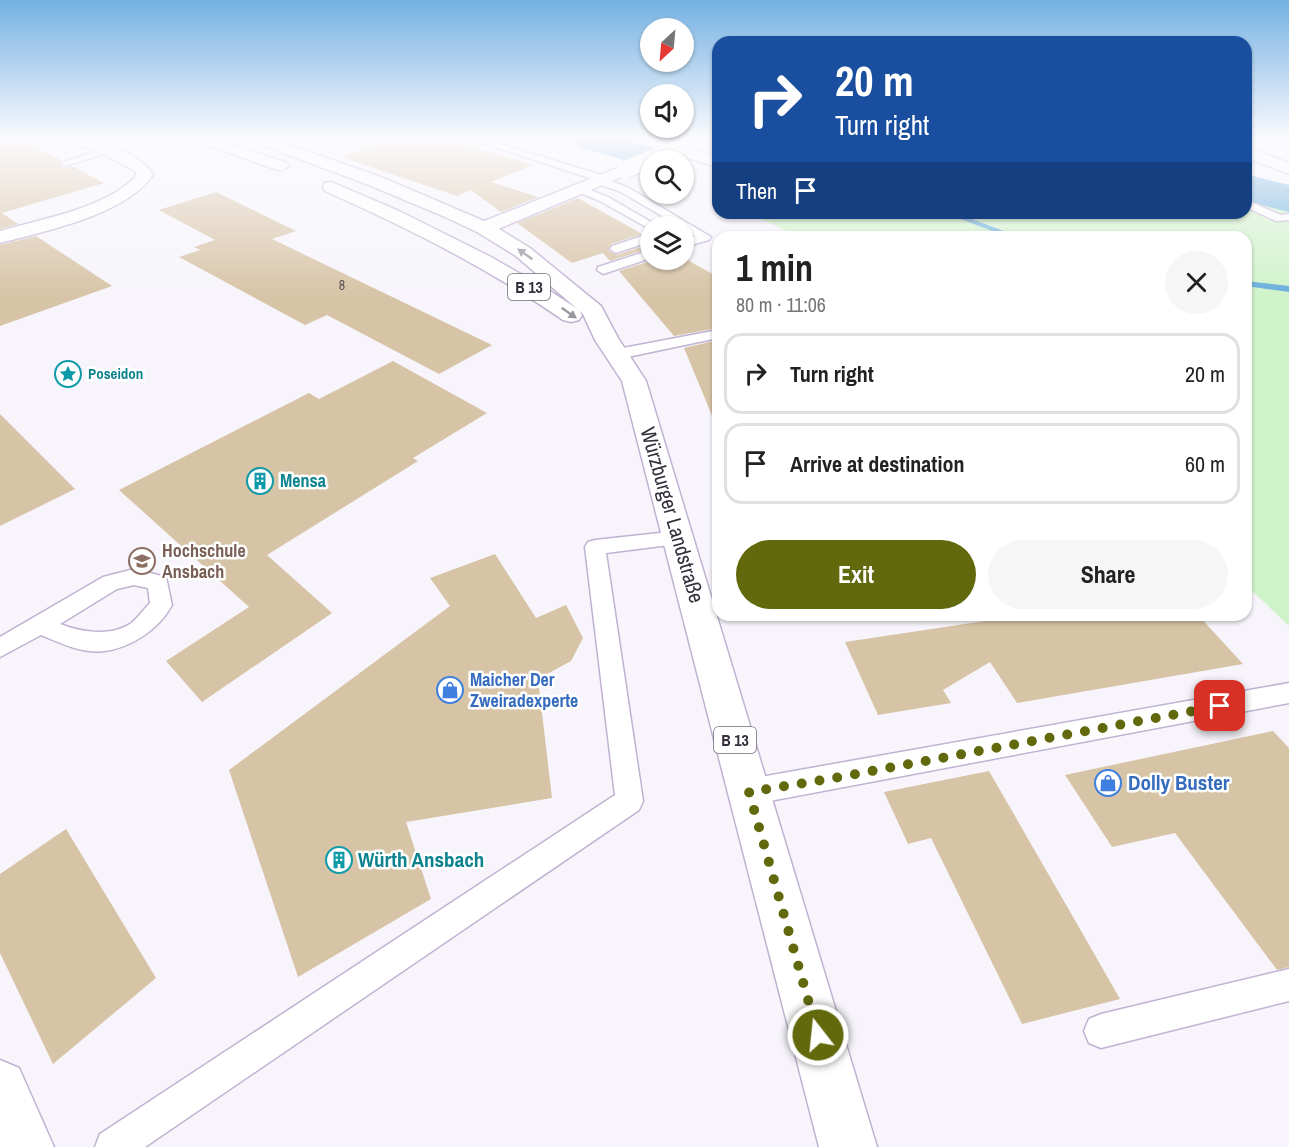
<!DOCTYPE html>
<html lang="en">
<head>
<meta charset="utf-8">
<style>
  :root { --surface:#fff; --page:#f6f6f6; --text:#222; --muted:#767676; --line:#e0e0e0; --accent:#61690c }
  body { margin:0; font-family:"Archivo Narrow",sans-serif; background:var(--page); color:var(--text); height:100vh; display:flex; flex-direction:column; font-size:22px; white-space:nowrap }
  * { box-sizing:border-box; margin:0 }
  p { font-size:20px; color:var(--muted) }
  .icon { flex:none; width:33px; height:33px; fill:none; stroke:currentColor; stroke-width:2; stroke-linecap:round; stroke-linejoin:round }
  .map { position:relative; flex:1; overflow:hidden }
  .drawer { position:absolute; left:712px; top:231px; width:540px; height:390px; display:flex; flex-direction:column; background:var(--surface); border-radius:18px; box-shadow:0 2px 4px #0004 }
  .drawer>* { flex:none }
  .hud { position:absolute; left:712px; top:36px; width:540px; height:183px; border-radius:18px; box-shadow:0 2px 4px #0004; background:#1a4fa0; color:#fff; overflow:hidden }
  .needle { width:39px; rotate:206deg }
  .fabs { position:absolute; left:640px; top:18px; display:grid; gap:12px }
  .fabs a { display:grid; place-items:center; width:54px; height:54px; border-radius:50%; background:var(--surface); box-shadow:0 2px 4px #0004; font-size:30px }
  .pin { position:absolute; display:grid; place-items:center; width:51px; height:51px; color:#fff; margin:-26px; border-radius:12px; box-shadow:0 3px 9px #0006 }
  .me { position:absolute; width:66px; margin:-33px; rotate:344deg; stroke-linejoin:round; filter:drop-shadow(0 0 4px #0008) }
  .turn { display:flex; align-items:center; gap:21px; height:126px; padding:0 24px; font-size:27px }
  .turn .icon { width:78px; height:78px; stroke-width:2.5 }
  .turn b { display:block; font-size:42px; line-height:51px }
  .then { display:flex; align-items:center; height:57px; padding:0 24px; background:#0003; gap:12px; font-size:22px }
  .round { display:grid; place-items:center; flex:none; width:63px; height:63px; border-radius:32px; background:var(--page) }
  .summary { display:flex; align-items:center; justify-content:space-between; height:102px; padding:0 24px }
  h1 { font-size:36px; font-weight:700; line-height:45px }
  .action { display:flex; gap:12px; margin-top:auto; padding:12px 24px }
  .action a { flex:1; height:69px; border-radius:36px; background:var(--accent); color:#fff; font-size:24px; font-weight:700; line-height:69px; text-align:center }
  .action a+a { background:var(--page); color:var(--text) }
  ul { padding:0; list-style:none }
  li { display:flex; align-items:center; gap:18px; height:81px; margin:0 12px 9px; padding:0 12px; border:3px solid var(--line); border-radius:18px }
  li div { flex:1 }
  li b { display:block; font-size:22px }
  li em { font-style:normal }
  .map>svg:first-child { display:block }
  .green { fill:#cff3c8 }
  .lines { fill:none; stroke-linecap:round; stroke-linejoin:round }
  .stream { fill:#66addb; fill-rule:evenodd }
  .river { fill:#66addb; fill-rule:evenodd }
  .building { fill:#d7c3a5 }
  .service-casing { stroke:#c0b2d2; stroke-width:3 }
  .minor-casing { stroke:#c0b2d2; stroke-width:3 }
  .primary-casing { stroke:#c0b2d2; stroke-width:3 }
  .service { fill:#fff; fill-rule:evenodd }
  .minor { fill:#fff; fill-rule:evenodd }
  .primary { fill:#fff; fill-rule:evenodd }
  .minor-bridge-casing { stroke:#c0b2d2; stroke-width:19; stroke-linecap:butt }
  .minor-bridge { stroke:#fff; stroke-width:17 }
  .oneway { fill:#9a979e }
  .route { stroke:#61690c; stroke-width:10; stroke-dasharray:0 18 }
  .labels { text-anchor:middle; stroke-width:5; stroke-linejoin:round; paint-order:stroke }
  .far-number-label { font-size:14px; fill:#5e5456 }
  .far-culture-label { font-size:15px; font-weight:bold; fill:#0d838f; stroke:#fff; text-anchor:start }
  .shield { fill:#fff; stroke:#726d76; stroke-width:1.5 }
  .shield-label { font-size:16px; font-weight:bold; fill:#352f3c }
  .culture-label { font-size:18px; font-weight:bold; fill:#0d838f; stroke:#fff; text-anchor:start }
  .education-label { font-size:18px; font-weight:bold; fill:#785e54; stroke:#fff; text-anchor:start }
  .shop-label { font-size:18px; font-weight:bold; fill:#366cbe; stroke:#fff; text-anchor:start }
  .near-street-label { font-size:21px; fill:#352f3c; stroke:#fff }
  .near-shop-label { font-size:21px; font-weight:bold; fill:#366cbe; stroke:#fff; text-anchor:start }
  .near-culture-label { font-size:21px; font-weight:bold; fill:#0d838f; stroke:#fff; text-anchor:start }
</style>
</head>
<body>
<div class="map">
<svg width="1289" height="1147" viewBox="0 0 1289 1147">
  <rect width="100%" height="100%" fill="#f7f5fb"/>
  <polygon class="green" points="1247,201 1289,204 1289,626 1247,586 1246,237 798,237 749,213 1246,213"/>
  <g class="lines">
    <g class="stream">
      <polygon points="1246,194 1281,194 1285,196 1281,198 1246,198"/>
      <polygon points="945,213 956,213 1019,237 1008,237"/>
      <polygon points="1246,281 1289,286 1289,292 1246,286"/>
    </g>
    <g class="river">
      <polygon points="573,139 634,139 682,152 688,160 684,166 684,160 651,160 651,168 579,147"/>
      <polygon points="1246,174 1289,185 1289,212 1246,201"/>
    </g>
  </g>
  <g class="building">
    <polygon points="0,139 18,139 61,160 58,164 64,168 72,166 104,183 2,213 18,224 0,229"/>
    <polygon points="394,139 444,139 533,165 491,182 538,197 501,212 471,190 457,196 341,157"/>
    <polygon points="216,192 296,231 272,239 492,345 439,374 327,315 305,325 179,257 200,250 194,247 215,240 159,210"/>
    <polygon points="578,198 642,234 611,244 609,251 617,255 651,243 651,248 610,261 603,253 572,263 517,223"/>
    <polygon points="36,236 112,286 0,326 0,245"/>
    <polygon points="684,258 718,277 718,328 674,336 619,271 653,260"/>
    <polygon points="718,340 718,430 684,348"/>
    <polygon points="393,361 487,413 413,458 418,461 267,555 332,613 202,702 166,661 249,607 119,490 309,393 319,399"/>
    <polygon points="0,414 75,489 0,526"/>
    <polygon points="495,554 536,618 566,605 583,638 571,661 538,679 552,798 406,822 431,899 298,977 229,770 450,606 430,578"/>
    <polygon points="1024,615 1198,615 1243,664 1017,703 990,662 943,690 951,703 878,715 845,642"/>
    <polygon points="1273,731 1289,748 1289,967 1277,970 1175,833 1112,847 1065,775"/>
    <polygon points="989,771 1084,936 1120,999 1022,1024 931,838 908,844 884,792"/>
    <polygon points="66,829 156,978 53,1064 0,953 0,874"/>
  </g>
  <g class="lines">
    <defs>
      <g id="service">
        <polygon points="470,139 484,139 608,177 608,180 629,188 711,237 709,240 684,247 684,239 695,236 684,230 684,226 679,226 621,192 596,183 596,180"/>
        <polygon points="106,149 114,151 65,166 60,163"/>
        <polygon points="580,186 608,197 658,226 648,228 600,201 576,191 575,189"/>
        <polygon points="1246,200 1281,215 1289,214 1289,220 1276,221 1246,207"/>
        <polygon points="651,233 651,241 616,253 610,249 612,246"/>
        <polygon points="651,250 651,258 603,274 597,270 598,267"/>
        <polygon points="718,330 718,338 618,359 610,354 618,349"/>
        <polygon points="678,531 685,533 688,538 685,543 606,553 643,801 639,810 145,1147 95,1147 100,1134 615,795 585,547 588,542 595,540"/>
        <path d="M 134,569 L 166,577 L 172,605 C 159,629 131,648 104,651 C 83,654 60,643 41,635 L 0,657 L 0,637 L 103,577 ZM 134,585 L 148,588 L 150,603 C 144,609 137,619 130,624 C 109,637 81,632 60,624 L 117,589 Z"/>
        <polygon points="1289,683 1289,703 749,805 740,801 736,792 740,783 749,779"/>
        <polygon points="1289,969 1289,1001 1101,1048 1089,1043 1084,1031 1089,1019 1101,1014"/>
      </g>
      <g id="minor">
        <path d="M 69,139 C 75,139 82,138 88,139 C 106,141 146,159 153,175 C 125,215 46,231 0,243 L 0,231 C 41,219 108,208 137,175 L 135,171 L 104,154 L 71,142 Z"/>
        <polygon points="632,139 654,139 718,157 718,167 634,142"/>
        <polygon points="1246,147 1289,163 1289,174 1246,157"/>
        <polygon points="625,165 633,170 631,173 491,232 477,232 475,228 477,224"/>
        <polygon points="0,1060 19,1068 54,1147 0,1147"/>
      </g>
      <g id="primary">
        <polygon points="196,139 217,139 287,163 289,166 281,171 275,169 198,142"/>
        <polygon points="252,139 272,139 381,177 491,224 530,248 601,306 618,338 646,381 877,1147 819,1147 622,381 595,340 583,314 516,256 477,232 443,216 369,185 254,142"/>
        <path d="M 331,182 L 399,211 L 491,257 L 550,291 L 579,310 L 582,315 L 579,320 L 571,322 L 563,320 C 488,268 408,228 325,191 L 323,187 L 325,183 Z"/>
      </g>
    </defs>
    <use href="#service" class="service-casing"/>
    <use href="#minor" class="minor-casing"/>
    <use href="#primary" class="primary-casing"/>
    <use href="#service" class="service"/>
    <use href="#minor" class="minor"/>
    <use href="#primary" class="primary"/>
    <defs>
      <polyline id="minor-bridge" points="625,170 684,145"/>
    </defs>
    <use href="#minor-bridge" class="minor-bridge-casing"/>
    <use href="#minor-bridge" class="minor-bridge"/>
  </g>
  <defs><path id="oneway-solid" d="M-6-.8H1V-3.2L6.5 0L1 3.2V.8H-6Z" transform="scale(1.5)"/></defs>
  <g class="oneway">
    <use href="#oneway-solid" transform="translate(525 254) rotate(-145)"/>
    <use href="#oneway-solid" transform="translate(569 313) rotate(35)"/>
  </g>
  <linearGradient id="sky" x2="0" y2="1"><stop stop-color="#74b1e3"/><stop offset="0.46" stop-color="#fbfafd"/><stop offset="1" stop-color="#fbfafd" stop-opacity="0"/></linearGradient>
  <rect width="1289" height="299" fill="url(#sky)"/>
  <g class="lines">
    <polyline class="route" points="818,1035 749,792 829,779 1220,706"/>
  </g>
  <defs>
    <symbol id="sight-ring" viewBox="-11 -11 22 22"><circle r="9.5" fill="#fff" stroke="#0f9aa8" stroke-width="1.5"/><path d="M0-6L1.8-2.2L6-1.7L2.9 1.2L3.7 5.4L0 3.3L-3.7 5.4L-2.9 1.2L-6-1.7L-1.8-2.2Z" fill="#0f9aa8"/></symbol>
    <symbol id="building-ring" viewBox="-11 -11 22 22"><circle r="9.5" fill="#fff" stroke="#0f9aa8" stroke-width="1.5"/><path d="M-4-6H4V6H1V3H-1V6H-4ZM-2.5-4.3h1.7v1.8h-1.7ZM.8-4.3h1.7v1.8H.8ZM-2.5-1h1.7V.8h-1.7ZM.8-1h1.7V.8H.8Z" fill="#0f9aa8"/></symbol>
    <symbol id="university-ring" viewBox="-11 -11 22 22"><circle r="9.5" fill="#fff" stroke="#8d6e63" stroke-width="1.5"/><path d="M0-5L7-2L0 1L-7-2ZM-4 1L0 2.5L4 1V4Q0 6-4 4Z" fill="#8d6e63"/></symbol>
    <symbol id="shop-ring" viewBox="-11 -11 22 22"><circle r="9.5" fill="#fff" stroke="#3f7fe0" stroke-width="1.5"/><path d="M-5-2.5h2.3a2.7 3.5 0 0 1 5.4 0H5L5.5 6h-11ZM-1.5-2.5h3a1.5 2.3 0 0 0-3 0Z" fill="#3f7fe0"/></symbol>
  </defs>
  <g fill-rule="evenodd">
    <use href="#sight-ring" x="53" y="359" width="30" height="30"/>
    <use href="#building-ring" x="245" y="466" width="30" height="30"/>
    <use href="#university-ring" x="127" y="546" width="30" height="30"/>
    <use href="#shop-ring" x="435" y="675" width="30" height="30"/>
    <use href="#shop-ring" x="1093" y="768" width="30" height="30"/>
    <use href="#building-ring" x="324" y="845" width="30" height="30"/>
  </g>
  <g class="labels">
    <g class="far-number-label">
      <text x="342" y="290">8</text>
    </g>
    <g class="far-culture-label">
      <text x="88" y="379">Poseidon</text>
    </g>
    <g class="shield">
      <rect x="508" y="274" width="42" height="26" rx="4.5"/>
      <rect x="714" y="727" width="42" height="26" rx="4.5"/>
    </g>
    <g class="shield-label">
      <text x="529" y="293">B 13</text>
      <text x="735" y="746">B 13</text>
    </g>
    <g class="culture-label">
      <text x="280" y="487">Mensa</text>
    </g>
    <g class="education-label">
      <text x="162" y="557">Hochschule<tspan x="162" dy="21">Ansbach</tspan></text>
    </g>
    <g class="shop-label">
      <text x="470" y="686">Maicher Der<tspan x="470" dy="21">Zweiradexperte</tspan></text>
    </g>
    <g class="near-street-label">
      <text transform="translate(672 515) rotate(74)" y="7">Würzburger Landstraße</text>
    </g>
    <g class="near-shop-label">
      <text x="1128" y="790">Dolly Buster</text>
    </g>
    <g class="near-culture-label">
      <text x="358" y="867">Würth Ansbach</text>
    </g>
  </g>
</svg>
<div class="fabs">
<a><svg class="needle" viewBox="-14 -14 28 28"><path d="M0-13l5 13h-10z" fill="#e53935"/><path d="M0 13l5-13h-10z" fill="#767676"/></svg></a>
<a><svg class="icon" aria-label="sound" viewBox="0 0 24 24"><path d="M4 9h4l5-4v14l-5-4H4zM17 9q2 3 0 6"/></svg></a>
<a><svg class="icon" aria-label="search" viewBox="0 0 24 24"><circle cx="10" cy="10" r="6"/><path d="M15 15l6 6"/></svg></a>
<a><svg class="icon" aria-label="layers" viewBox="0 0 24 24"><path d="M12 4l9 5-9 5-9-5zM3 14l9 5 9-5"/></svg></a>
</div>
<div class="pin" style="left:1220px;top:706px;background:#d93025"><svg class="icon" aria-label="arrive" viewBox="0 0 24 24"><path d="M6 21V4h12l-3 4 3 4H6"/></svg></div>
<svg class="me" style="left:818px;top:1035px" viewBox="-20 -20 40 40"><circle r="17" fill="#61690c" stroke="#fff" stroke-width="3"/><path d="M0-11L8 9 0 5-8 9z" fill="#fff"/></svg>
<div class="hud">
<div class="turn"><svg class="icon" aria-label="right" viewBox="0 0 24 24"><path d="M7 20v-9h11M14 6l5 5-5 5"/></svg><div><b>20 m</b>Turn right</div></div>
<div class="then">Then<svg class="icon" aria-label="arrive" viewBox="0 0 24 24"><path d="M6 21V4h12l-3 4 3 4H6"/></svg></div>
</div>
<section class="drawer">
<div class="summary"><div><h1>1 min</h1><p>80 m · 11:06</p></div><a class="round"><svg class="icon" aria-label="close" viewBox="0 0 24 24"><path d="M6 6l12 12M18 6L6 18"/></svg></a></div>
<ul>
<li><svg class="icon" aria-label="right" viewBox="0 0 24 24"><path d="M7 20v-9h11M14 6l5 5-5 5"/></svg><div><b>Turn right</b></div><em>20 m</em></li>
<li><svg class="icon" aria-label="arrive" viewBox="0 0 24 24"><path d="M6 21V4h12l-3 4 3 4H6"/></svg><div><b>Arrive at destination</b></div><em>60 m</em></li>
</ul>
<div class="action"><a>Exit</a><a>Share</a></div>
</section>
</div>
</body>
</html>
